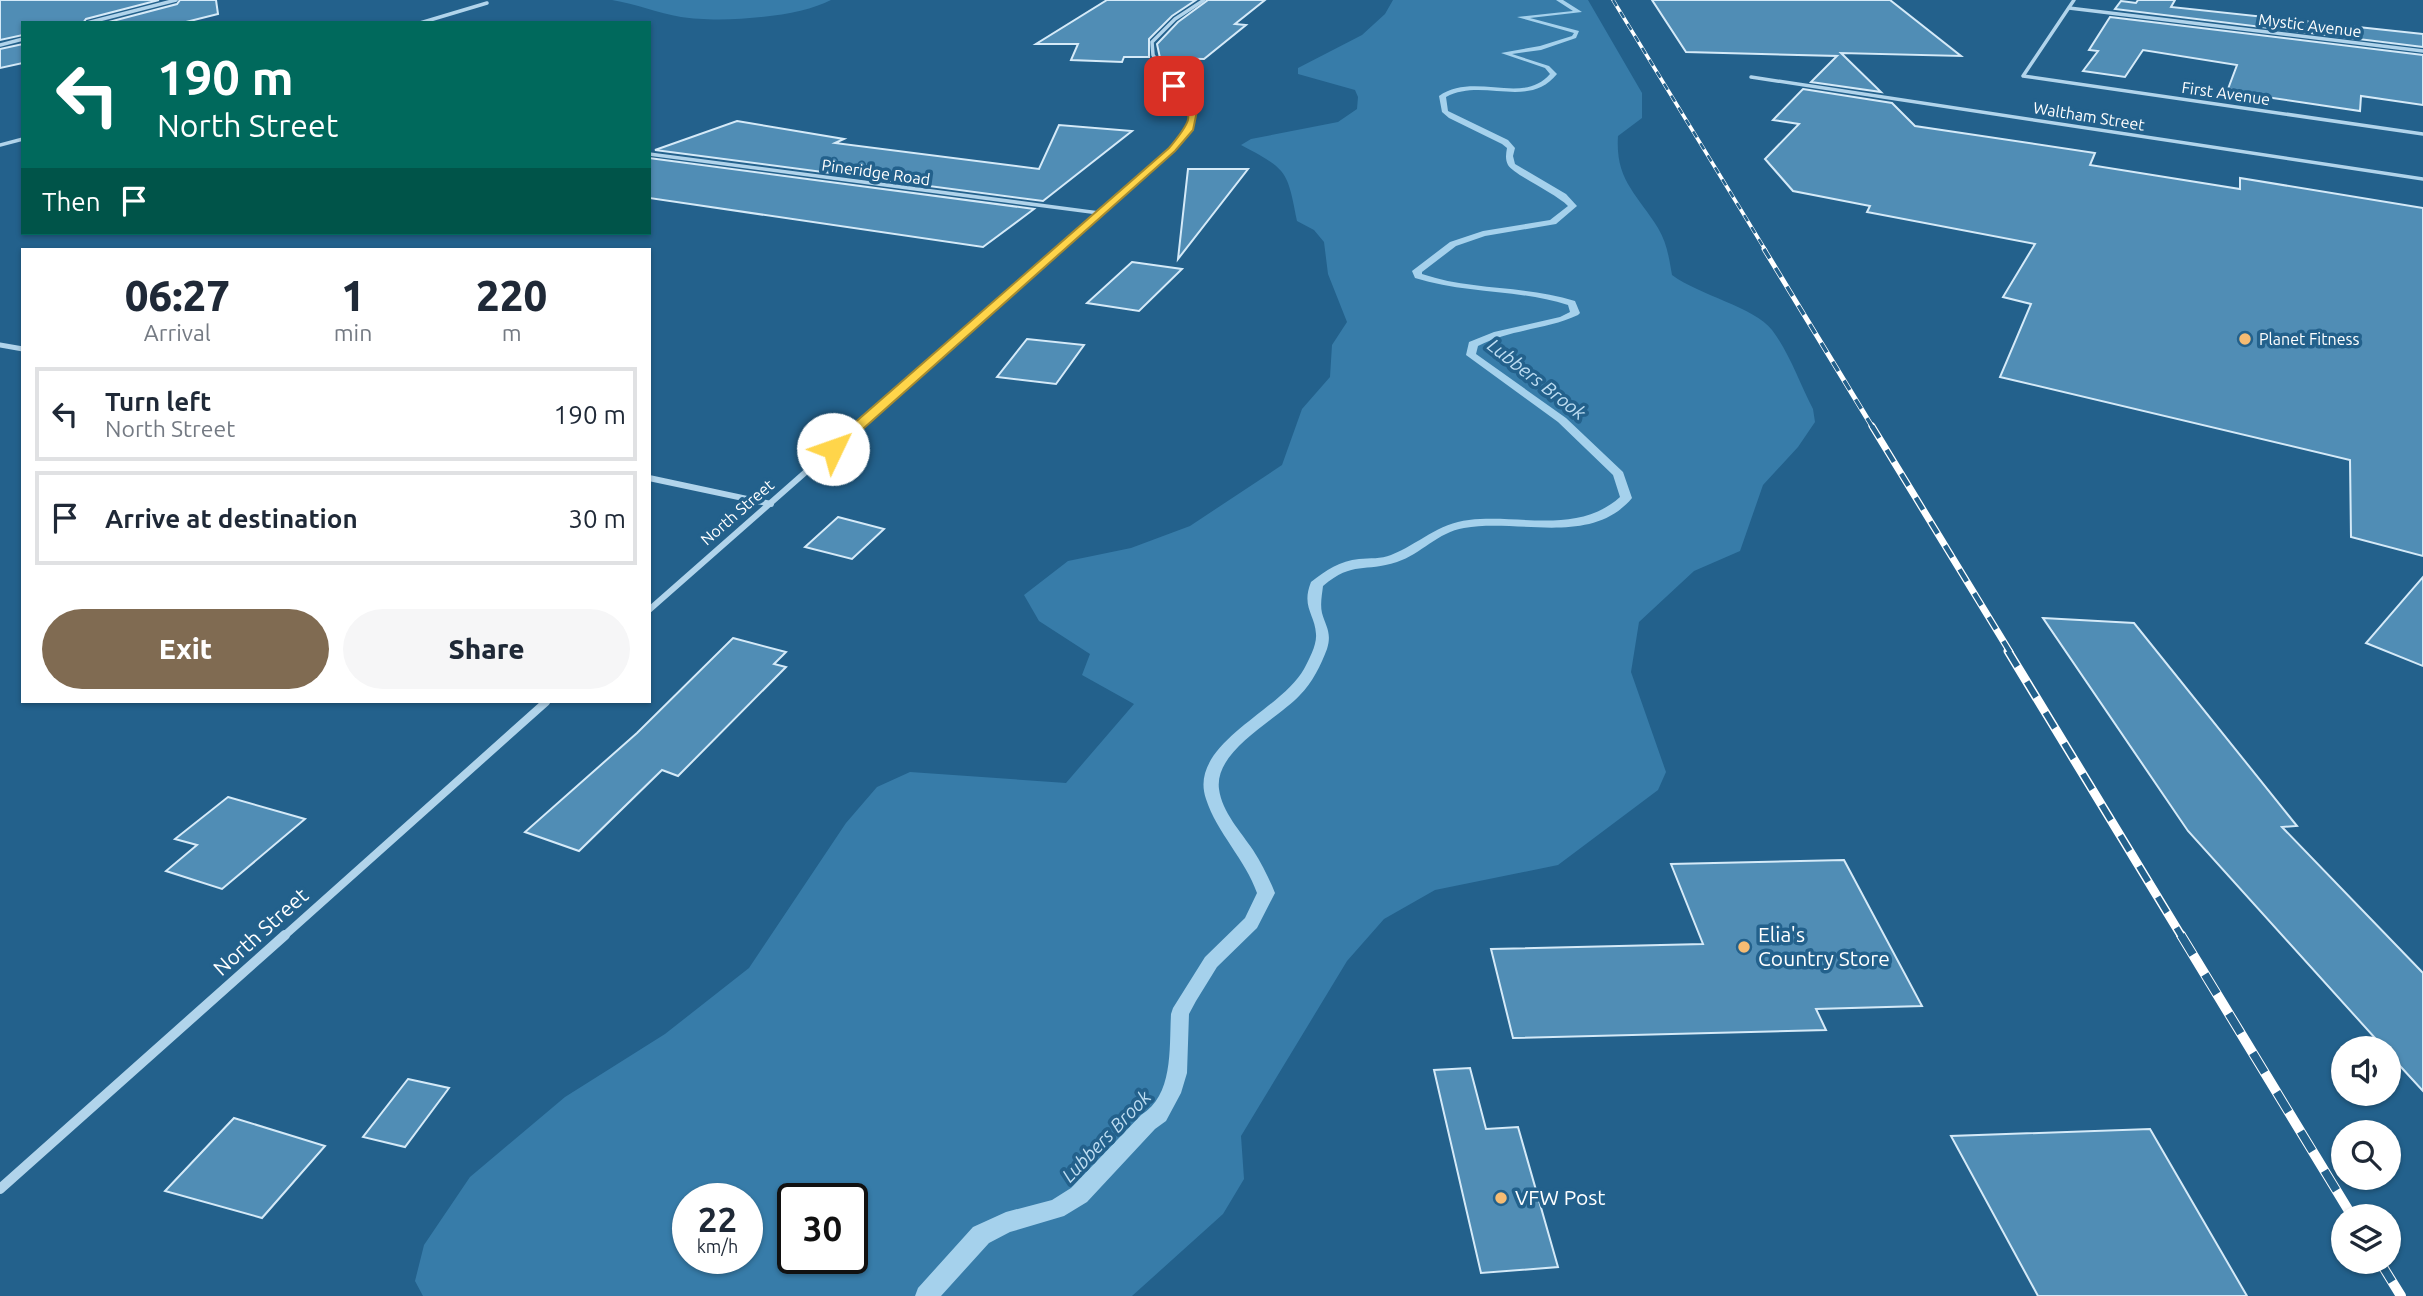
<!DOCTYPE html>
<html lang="en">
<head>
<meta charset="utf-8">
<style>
  :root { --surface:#fff; --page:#f6f6f7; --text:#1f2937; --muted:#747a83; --line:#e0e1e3; --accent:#806b52 }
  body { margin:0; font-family:Ubuntu,sans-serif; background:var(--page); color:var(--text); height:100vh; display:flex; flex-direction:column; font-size:26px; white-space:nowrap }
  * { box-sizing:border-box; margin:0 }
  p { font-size:23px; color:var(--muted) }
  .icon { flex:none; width:38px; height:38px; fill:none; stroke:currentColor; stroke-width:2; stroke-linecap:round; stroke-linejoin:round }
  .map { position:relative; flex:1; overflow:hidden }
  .details { position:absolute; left:21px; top:248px; width:630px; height:455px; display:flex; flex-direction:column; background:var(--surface); border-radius:0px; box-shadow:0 2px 5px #0004 }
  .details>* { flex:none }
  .banner { position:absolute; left:21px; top:21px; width:630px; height:214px; border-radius:0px; box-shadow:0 2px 5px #0004; background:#00695c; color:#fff; overflow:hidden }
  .buttons { position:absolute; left:2331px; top:1036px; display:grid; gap:14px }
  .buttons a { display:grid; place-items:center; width:70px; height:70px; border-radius:50%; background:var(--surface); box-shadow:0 2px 5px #0004; font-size:35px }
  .speed { position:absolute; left:672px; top:1183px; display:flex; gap:14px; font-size:35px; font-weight:700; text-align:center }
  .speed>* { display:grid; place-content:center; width:91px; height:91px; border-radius:50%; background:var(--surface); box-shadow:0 2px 5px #0004; line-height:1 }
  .speed small { font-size:18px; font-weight:400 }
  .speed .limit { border:4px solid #111; border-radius:10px; background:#fff; color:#111 }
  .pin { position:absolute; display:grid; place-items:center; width:60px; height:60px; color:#fff; margin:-30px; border-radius:14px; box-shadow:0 4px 10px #0006 }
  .me { position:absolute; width:77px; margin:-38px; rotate:48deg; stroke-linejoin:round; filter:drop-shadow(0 0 5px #0008) }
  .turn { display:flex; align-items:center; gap:24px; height:147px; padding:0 21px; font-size:32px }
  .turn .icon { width:91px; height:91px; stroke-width:2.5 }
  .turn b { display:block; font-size:49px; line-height:60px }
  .then { display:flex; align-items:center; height:66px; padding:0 21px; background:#0003; gap:14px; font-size:26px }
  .eta { display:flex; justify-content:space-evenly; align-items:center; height:119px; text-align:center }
  .eta b { font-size:42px; font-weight:800; line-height:49px }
  .button { display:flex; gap:14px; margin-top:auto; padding:14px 21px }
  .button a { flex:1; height:80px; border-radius:42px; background:var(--accent); color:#fff; font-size:28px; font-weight:800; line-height:80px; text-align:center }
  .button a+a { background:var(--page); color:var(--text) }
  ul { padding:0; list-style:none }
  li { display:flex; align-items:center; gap:21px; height:94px; margin:0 14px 10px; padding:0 7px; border:4px solid var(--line); border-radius:0px }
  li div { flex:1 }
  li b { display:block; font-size:26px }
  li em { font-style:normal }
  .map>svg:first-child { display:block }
  .green { fill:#377ca9; fill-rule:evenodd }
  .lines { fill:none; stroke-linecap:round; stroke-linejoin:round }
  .stream { fill:#a5d1ec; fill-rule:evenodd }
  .building { fill:#508db5; stroke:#d5eaf8; stroke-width:2 }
  .street-far4 { stroke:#b1d4eb; stroke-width:3.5 }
  .street-far3 { stroke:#b1d4eb; stroke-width:5 }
  .street-far2 { stroke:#b1d4eb; stroke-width:6 }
  .street-far1 { stroke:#b1d4eb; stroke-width:8 }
  .street { stroke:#b1d4eb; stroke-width:10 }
  .rail-far4-casing { stroke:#fff; stroke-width:3.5 }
  .rail-far3-casing { stroke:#fff; stroke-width:5 }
  .rail-far2-casing { stroke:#fff; stroke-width:7 }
  .rail-far1-casing { stroke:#fff; stroke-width:9 }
  .rail-casing { stroke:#fff; stroke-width:10 }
  .rail-far4 { stroke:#23618c; stroke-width:2.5; stroke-dasharray:7; stroke-linecap:butt }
  .rail-far3 { stroke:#23618c; stroke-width:3.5; stroke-dasharray:11; stroke-linecap:butt }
  .rail-far2 { stroke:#23618c; stroke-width:4.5; stroke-dasharray:14; stroke-linecap:butt }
  .rail-far1 { stroke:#23618c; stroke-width:6; stroke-dasharray:18; stroke-linecap:butt }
  .rail { stroke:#23618c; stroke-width:8; stroke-dasharray:23; stroke-linecap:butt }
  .route { fill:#ffd54a; stroke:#a68a30; stroke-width:2 }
  .poi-dot { fill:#f6bc73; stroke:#23618c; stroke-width:2.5 }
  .labels { text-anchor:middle; stroke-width:7; stroke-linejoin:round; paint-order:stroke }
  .far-street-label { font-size:16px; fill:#fff; stroke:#23618c }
  .far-poi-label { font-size:16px; fill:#fff; stroke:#23618c; text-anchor:start }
  .water-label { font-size:19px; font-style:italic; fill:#bdddf2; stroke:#23618c }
  .near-street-label { font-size:21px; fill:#fff; stroke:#23618c }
  .near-poi-label { font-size:21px; fill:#fff; stroke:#23618c; text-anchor:start }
</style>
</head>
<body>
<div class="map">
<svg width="2423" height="1296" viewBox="0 0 2423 1296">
  <rect width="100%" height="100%" fill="#23618c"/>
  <g class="green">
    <path d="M 612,0 L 831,0 C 797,18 720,23 681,17 C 658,13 636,4 612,0 Z"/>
    <path d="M 1393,0 L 1588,0 L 1642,93 L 1642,118 L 1618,136 C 1615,180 1637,194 1658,228 C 1667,243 1669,258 1672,275 C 1699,295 1754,307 1772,330 C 1789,352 1800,384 1813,409 L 1815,422 L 1798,447 L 1763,485 L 1740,551 L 1694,571 L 1639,622 L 1631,672 L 1666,772 L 1658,790 L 1558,865 L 1435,890 L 1384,919 L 1347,961 L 1241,1136 L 1244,1179 L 1223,1214 L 1132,1296 L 423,1296 L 415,1281 L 424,1245 L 470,1177 L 565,1097 L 665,1034 L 749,968 L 846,823 L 877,787 L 910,772 L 1066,783 L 1134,704 L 1082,675 L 1090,654 L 1039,621 L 1024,595 L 1068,561 L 1131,548 L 1190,526 L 1282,465 L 1302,409 L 1330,377 L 1332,345 L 1347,322 L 1328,274 L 1324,242 L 1314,230 L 1297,221 C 1287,170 1288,170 1241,145 L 1251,139 L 1338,122 L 1357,109 L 1358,97 L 1355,90 L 1298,74 L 1298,68 L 1362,35 L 1385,14 ZM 688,1199 L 747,1199 L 747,1258 L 688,1258 ZM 793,1199 L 852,1199 L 852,1258 L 793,1258 Z"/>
  </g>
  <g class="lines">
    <path class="stream" d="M 1556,0 L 1563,0 L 1582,12 L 1530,18 L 1579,31 L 1576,38 L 1541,50 L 1512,54 L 1549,66 L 1557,74 C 1528,110 1483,77 1446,97 L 1448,111 L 1508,140 L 1515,148 L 1513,156 L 1515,164 L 1566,194 L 1577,206 L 1556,224 L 1485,236 L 1456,246 L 1422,272 L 1422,274 C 1472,291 1525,285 1575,301 L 1580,313 L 1578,315 C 1546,330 1510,329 1478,346 L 1476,354 L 1566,418 L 1623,472 L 1632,498 C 1591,547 1518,518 1464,528 C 1438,532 1421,554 1397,562 C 1364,573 1354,560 1323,586 C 1322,595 1320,604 1322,613 C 1326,627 1332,633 1327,649 C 1321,665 1312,683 1300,695 C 1277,720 1214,750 1219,789 C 1222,812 1241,832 1253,850 C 1262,864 1269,878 1275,893 L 1257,928 L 1217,967 L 1196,1001 L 1189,1014 L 1187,1073 L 1181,1093 L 1166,1121 L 1155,1129 L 1087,1202 L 1064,1216 L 1010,1232 L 989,1243 L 941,1296 L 915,1296 L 918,1288 L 973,1227 L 1006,1212 L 1052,1200 L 1071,1188 L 1141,1115 C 1174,1095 1169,1048 1171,1014 L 1173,1008 L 1205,957 L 1245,918 L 1257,893 C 1245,859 1217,833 1206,799 C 1187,744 1281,711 1304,669 C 1309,659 1317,645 1316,634 C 1315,614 1301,607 1311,582 C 1326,570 1340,561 1359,559 C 1370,558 1381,559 1391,555 C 1419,544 1438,523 1469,520 C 1520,514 1578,535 1620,497 L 1613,475 L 1558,422 L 1466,355 L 1469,342 L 1494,332 L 1560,317 L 1570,312 L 1568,305 C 1518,289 1465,294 1415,278 L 1412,271 L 1450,242 L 1483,231 L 1550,220 L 1568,206 C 1555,193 1514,175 1508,165 C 1505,159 1506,154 1507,148 L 1502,144 L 1449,118 L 1442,112 L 1439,96 C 1474,71 1523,106 1550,74 L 1545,68 L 1501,53 L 1540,46 L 1572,36 L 1574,33 L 1517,17 L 1573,11 Z"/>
  </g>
  <g class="building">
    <polygon points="0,0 159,0 86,19 83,23 23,23 23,35 0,40"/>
    <polygon points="180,0 216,0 218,14 182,23 105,23 177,4"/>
    <polygon points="1107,0 1196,0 1172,16 1149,39 1149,57 1124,57 1122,62 1071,60 1078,44 1036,44"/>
    <polygon points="1208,0 1265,0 1235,24 1246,25 1204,59 1160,58 1157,44 1178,22"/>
    <polygon points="1652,0 1890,0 1961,56 1841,53 1881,92 1811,82 1837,56 1686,52"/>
    <polygon points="2138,0 2175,0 2171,7 2423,34 2423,47 2115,9 2121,1 2136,3"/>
    <polygon points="2110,17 2423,55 2423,105 2361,96 2360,111 2266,97 2228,89 2237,65 2143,50 2125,77 2083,71 2098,51 2089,50"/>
    <polygon points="23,44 23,63 0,68 0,49"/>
    <polygon points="1803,89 1892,103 1915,126 2095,153 2090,165 2240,189 2240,178 2423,208 2423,556 2351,537 2350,460 2000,377 2031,304 2003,297 2035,244 1867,212 1870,206 1793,191 1765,159 1799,124 1773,120"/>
    <polygon points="737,121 844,139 835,143 1039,169 1059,125 1132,131 1043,201 655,150"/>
    <polygon points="649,158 1034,209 983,247 649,198"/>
    <polygon points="1188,169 1248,169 1178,259"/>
    <polygon points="1132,262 1182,269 1139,311 1087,303"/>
    <polygon points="1027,339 1084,345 1056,384 997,377"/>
    <polygon points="838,517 884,529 852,559 805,547"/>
    <polygon points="2423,577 2423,666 2366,643"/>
    <polygon points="2043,618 2134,623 2297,826 2282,827 2423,973 2423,1091 2389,1054 2389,1048 2384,1048 2188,831"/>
    <polygon points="733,638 786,652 774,664 786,667 678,776 662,770 579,851 525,832 637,733"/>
    <polygon points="228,797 305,819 222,889 166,871 197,845 175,839"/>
    <polygon points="1844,860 1922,1006 1816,1009 1826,1030 1513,1038 1491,949 1703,944 1671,864"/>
    <polygon points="1470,1068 1486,1129 1518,1127 1558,1267 1481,1273 1434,1070"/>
    <polygon points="408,1079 449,1088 405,1147 363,1137"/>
    <polygon points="234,1118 325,1146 262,1218 165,1191"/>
    <polygon points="2150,1129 2247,1296 2038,1296 1951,1136"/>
  </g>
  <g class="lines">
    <g class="street-far4">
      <polyline points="2074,0 2023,76 2423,134"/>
      <polyline points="2069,8 2423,51"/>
      <polyline points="87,23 176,0"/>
      <polyline points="420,23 487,3"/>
      <polyline points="0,45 23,39"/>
      <polyline points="1751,77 2423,179"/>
      <polyline points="0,145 23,139"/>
      <polyline points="649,154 1099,213"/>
      <polyline points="1057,251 1172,150 1189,130 1193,111 1153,55 1152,42 1175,19 1204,0"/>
    </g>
    <g class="street-far3">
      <polyline points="0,345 23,349"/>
      <polyline points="856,428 1059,249"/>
    </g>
    <g class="street-far2">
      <polyline points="649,478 771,504"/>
      <polyline points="649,610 858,426"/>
    </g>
    <polyline class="street-far1" points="283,937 546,702"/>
    <polyline class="street" points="0,1189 285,935"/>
    <defs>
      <polyline id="rail-far4" points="1613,0 1766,251"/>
      <polyline id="rail-far3" points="1764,249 1873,428"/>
      <polyline id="rail-far2" points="1872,426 2010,652"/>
      <polyline id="rail-far1" points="2008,651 2182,937"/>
      <g id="rail">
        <polyline points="2181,935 2352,1216"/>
        <polyline points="2380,1262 2401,1296"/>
      </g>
    </defs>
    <use href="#rail-far4" class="rail-far4-casing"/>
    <use href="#rail-far3" class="rail-far3-casing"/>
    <use href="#rail-far2" class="rail-far2-casing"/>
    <use href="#rail-far1" class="rail-far1-casing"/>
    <use href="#rail" class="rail-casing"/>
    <use href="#rail-far4" class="rail-far4"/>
    <use href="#rail-far3" class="rail-far3"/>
    <use href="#rail-far2" class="rail-far2"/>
    <use href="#rail-far1" class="rail-far1"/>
    <use href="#rail" class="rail"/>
  </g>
  <path class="route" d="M 1172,85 L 1177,85 L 1197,111 L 1193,130 L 1175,151 L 837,452 L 828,452 L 828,446 L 1169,148 C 1206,104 1180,119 1172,85 Z"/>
  <g class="poi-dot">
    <circle cx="2245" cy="339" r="7"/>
    <circle cx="1744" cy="947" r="7"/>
    <circle cx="1501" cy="1198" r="7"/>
  </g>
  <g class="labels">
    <g class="far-street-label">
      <text transform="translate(2310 25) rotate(7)" y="6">Mystic Avenue</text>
      <text transform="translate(2226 93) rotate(8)" y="6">First Avenue</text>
      <text transform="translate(2089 116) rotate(9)" y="6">Waltham Street</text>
      <text transform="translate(876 172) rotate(8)" y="6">Pineridge Road</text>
      <text transform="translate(737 512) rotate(-41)" y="6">North Street</text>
    </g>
    <g class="far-poi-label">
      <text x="2259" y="345">Planet Fitness</text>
    </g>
    <g class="water-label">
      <text transform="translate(1537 379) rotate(38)" y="7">Lubbers Brook</text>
      <text transform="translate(1106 1136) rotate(-46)" y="7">Lubbers Brook</text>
    </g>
    <g class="near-street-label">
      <text transform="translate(261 932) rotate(-42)" y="7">North Street</text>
    </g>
    <g class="near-poi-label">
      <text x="1758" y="942">Elia's<tspan x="1758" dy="24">Country Store</tspan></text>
      <text x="1515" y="1205">VFW Post</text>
    </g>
  </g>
</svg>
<div class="buttons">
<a><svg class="icon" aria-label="sound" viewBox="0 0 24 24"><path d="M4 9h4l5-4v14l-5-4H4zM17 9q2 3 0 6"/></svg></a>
<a><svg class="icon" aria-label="search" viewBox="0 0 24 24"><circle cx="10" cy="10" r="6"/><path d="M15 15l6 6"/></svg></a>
<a><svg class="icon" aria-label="layers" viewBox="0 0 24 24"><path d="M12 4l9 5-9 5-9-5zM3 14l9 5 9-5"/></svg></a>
</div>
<div class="speed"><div>22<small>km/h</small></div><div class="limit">30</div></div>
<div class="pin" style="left:1174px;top:86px;background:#d93025"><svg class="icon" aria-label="arrive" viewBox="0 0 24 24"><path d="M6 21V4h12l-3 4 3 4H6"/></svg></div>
<svg class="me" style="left:833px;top:449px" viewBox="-20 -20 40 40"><circle r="19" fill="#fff"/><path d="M0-13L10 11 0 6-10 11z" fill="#ffd54a"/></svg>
<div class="banner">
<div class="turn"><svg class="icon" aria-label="left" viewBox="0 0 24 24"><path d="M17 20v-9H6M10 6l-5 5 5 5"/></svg><div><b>190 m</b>North Street</div></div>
<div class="then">Then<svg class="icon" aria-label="arrive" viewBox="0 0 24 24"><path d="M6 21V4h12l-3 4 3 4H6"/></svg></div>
</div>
<section class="details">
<div class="eta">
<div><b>06:27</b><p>Arrival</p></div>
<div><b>1</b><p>min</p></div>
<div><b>220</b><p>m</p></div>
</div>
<ul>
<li><svg class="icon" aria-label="left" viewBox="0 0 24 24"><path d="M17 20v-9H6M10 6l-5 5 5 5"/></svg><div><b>Turn left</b><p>North Street</p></div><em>190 m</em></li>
<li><svg class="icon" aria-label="arrive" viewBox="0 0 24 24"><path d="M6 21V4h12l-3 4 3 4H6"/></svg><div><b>Arrive at destination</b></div><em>30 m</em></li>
</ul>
<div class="button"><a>Exit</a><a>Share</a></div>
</section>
</div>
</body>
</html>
